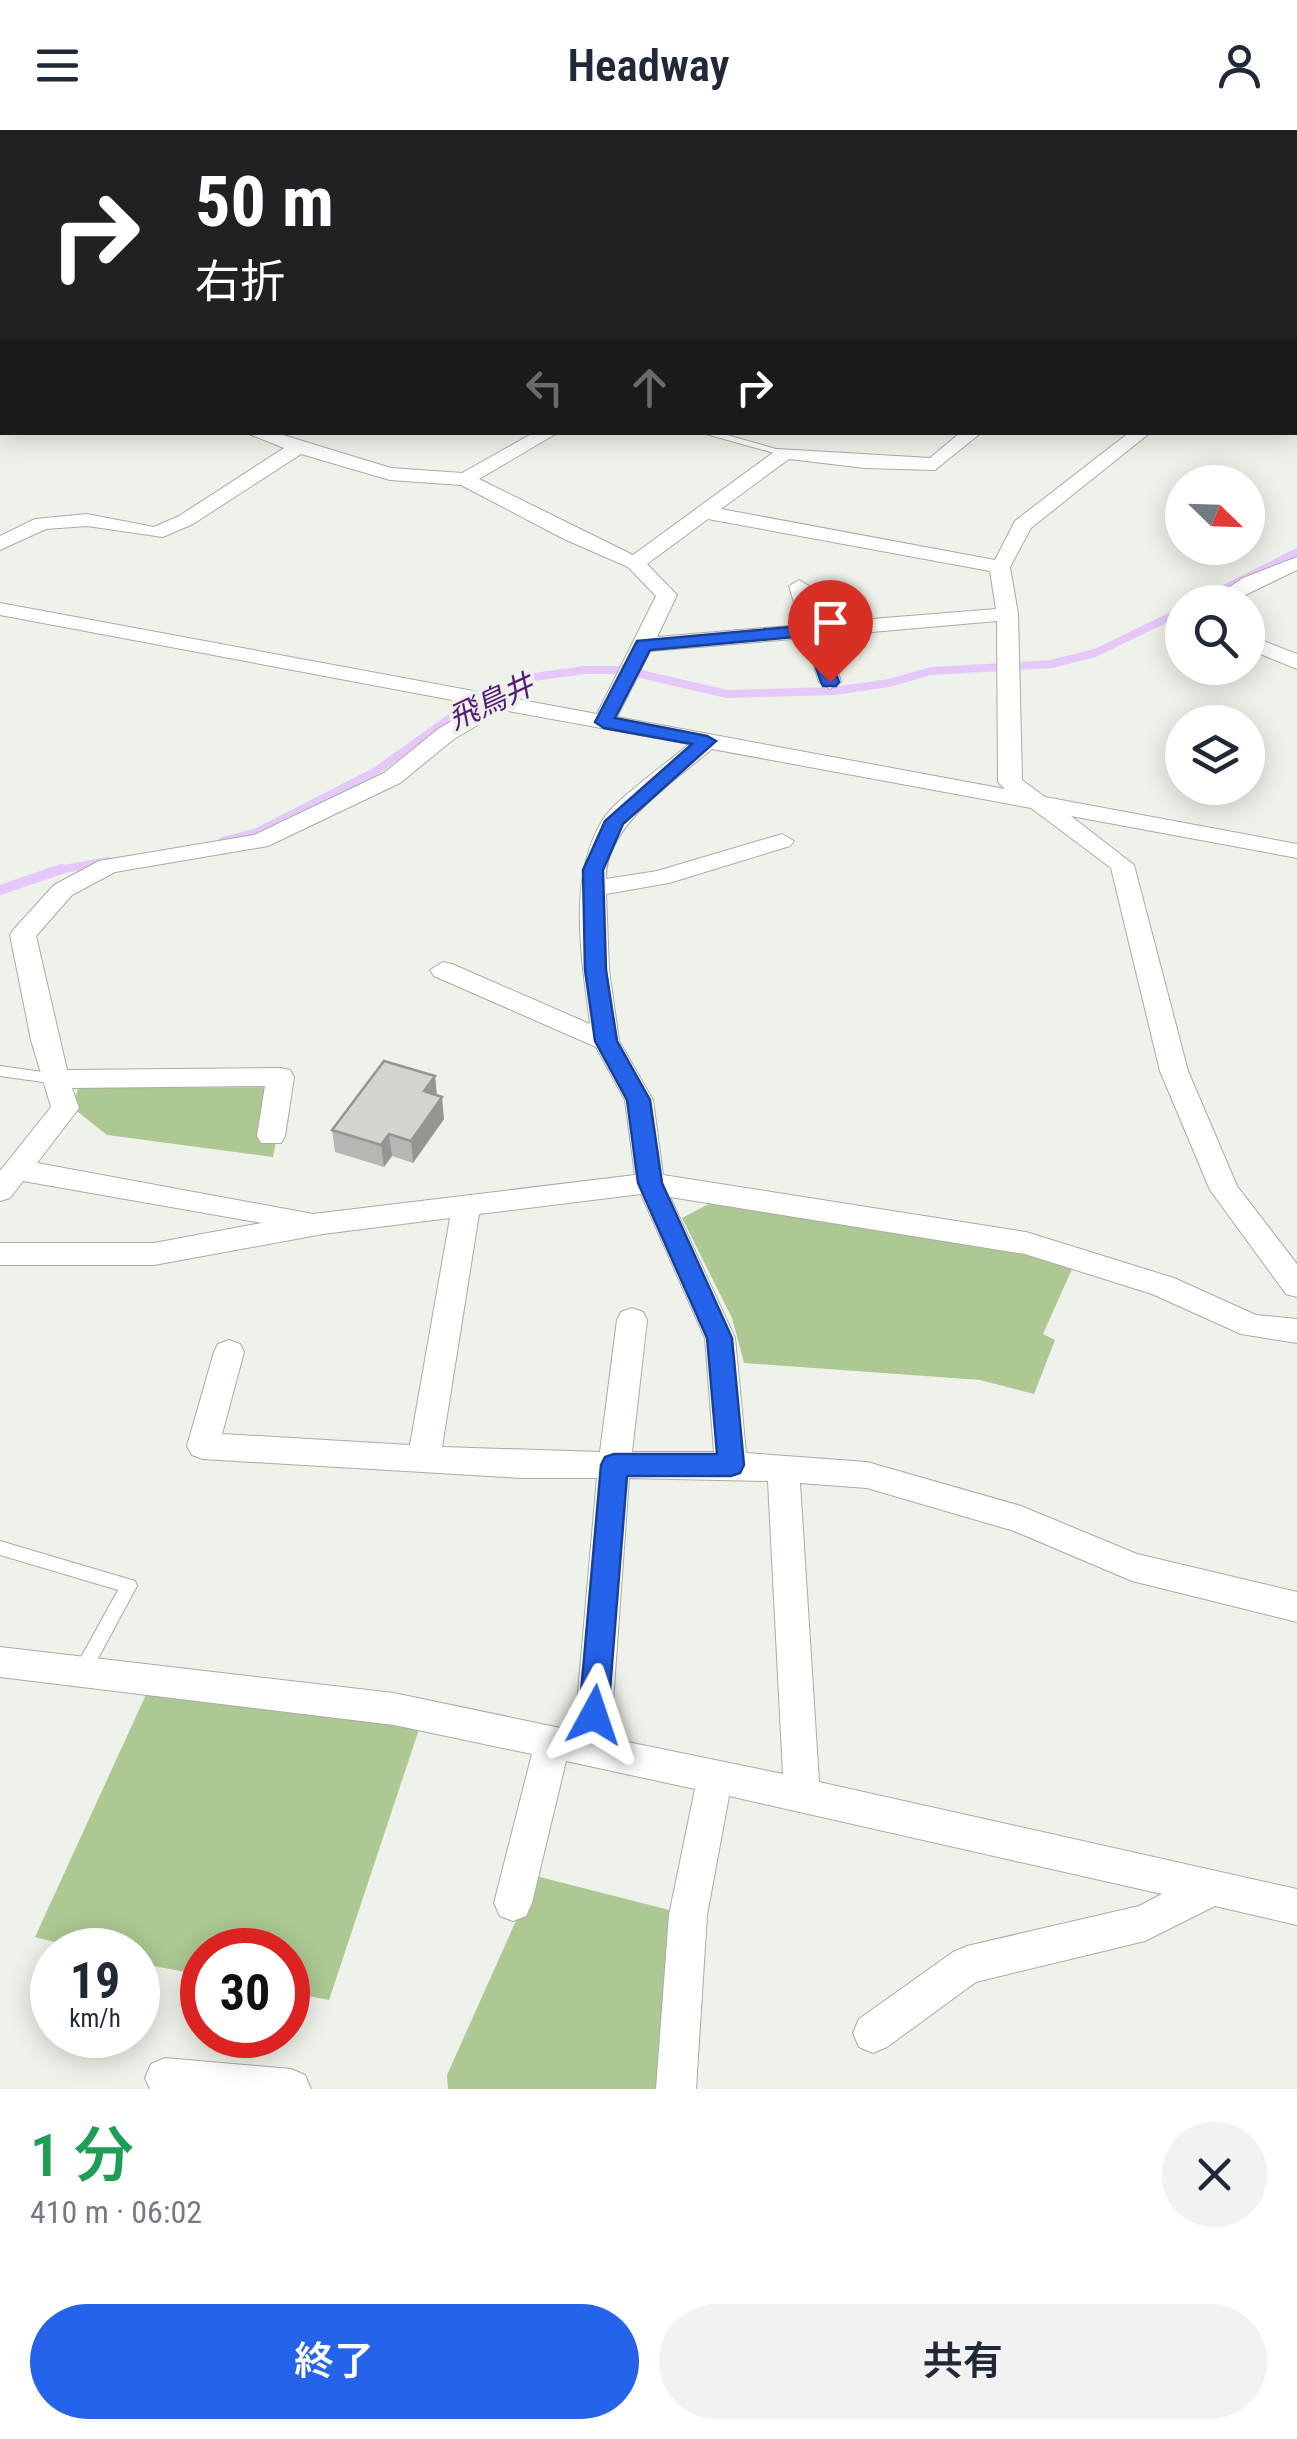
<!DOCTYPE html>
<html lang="ja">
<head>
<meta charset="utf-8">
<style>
  :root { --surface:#fff; --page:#f2f2f3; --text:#1f2937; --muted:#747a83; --accent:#2563eb }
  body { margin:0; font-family:"Roboto Condensed","Noto Sans JP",sans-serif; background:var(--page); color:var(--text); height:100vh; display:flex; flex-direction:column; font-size:38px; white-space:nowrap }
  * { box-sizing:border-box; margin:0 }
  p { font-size:32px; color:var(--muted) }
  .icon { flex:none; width:55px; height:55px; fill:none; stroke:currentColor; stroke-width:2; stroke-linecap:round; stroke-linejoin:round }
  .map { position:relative; height:1959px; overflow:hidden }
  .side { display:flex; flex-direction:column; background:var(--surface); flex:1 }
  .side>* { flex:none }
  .banner { position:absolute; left:0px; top:0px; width:1298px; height:305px; box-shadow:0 5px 25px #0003; background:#202124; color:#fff; overflow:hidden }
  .needle { width:65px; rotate:113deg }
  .fabs { position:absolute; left:1165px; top:335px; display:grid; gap:20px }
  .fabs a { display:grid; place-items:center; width:100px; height:100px; border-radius:50%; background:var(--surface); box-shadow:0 5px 25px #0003; font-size:50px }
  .speed { position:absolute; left:30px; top:1798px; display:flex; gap:20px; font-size:50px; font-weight:700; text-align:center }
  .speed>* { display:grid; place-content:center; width:130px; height:130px; border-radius:50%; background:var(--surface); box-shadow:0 5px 25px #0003; line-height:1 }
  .speed small { font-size:25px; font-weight:400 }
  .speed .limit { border:15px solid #d22; background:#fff; color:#111 }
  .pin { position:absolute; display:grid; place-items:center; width:85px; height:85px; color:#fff; margin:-102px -42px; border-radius:50% 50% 50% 0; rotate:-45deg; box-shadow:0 0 10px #0007 }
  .pin .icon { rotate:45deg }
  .me { position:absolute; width:110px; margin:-55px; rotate:5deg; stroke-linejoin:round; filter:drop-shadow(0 0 8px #0008) }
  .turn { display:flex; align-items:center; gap:35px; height:210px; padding:0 30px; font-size:45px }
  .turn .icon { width:130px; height:130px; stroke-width:2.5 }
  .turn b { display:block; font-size:70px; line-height:85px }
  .lanes { display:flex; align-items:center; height:95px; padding:0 30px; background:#0003; justify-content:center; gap:50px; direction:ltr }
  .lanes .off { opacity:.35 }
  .round { display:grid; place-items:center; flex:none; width:105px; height:105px; border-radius:52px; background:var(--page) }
  .summary { display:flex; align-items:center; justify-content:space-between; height:170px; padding:0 30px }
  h1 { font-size:60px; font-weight:600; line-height:75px; color:#1e9e55 }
  .button { display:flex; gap:20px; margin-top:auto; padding:20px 30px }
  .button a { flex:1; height:115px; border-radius:60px; background:var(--accent); color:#fff; font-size:40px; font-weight:600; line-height:115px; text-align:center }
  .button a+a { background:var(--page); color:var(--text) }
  header { display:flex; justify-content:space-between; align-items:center; height:130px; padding:0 30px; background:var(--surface); font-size:45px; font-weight:600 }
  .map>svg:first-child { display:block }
  .green { fill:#adc893 }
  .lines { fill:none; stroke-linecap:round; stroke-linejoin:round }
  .stream-far1 { stroke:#e5c8fa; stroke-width:8 }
  .stream { stroke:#e5c8fa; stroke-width:10 }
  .canal { fill:#e5c8fa; fill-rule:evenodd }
  .service-casing { stroke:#a8aca5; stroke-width:2 }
  .minor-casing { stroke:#a8aca5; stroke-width:2 }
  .tertiary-casing { stroke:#a8aca5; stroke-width:3 }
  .primary-casing { stroke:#a8aca5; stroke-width:3 }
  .service { fill:#fff; fill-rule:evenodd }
  .minor { fill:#fff; fill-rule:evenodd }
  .tertiary { fill:#fff; fill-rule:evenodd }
  .primary { fill:#fff; fill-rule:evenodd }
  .wall { fill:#b5b8b2 }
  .shaded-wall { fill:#939691 }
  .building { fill:#d2d6cf; stroke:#939691; stroke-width:2.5 }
  .route { fill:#2563eb; stroke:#184099; stroke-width:2.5 }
  .labels { text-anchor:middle; stroke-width:8; stroke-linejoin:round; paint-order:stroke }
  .water-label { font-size:30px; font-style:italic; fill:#561977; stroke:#eef2ea }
</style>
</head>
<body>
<header><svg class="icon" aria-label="menu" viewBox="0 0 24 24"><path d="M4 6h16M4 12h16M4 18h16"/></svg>Headway<svg class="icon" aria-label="person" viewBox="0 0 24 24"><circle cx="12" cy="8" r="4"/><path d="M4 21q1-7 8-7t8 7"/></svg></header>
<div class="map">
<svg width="1297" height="1959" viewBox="0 0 1297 1959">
  <rect width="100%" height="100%" fill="#eef2ea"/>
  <g class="green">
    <polygon points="287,957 273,1027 107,1005 73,978 78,958"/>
    <polygon points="716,1070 1013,1121 1072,1139 1043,1204 1055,1210 1034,1264 980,1250 744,1233 732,1188 682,1088"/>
    <polygon points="150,1556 419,1599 329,1870 288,1862 288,1820 202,1820 202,1845 138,1833 138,1820 86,1820 35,1807"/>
    <polygon points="536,1746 677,1782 664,1959 448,1959 447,1945"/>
  </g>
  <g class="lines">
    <g class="stream-far1">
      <polyline points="1198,472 1297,422"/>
      <polyline points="223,711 257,702 376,641 453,586 527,548 584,540 623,540 727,564 834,561 889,553 931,541 1051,534 1095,523 1182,481"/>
      <polyline points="48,742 108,731"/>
    </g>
    <polyline class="stream" points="0,760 62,739"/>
    <polygon class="canal" points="1089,0 1119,0 1120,2 1090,2"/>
    <defs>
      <g id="service">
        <polygon points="26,0 36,0 33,2 25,2"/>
        <polygon points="70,0 80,0 77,2 69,2"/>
        <polygon points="861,0 871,0 868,2 860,2"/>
        <polygon points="1038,0 1047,0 1044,2 1037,2"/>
        <rect x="1295" y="114" width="2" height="4"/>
        <polygon points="699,302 716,302 790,323 785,326"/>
        <polygon points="0,936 57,944 64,949 57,954 0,946"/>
        <polygon points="0,1411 135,1451 137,1456 88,1547 82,1550 76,1547 73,1542 118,1460 0,1425"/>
      </g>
      <g id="minor">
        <polygon points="0,0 20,0 21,2 2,5"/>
        <polygon points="443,0 468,0 469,2 444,2"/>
        <polygon points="1116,0 1142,0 1143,2 1117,2"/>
        <rect x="1295" y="24" width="2" height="10"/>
        <polygon points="1295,163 1297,163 1295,174"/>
        <rect x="0" y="230" width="2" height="10"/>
        <rect x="1295" y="270" width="2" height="12"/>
        <path d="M 244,302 L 273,302 L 391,338 L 462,343 L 535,302 L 559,302 L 479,349 L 633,425 L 778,319 L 930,328 L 961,302 L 982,302 L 935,340 L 865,338 L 789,329 L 721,379 L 995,430 L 1015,391 L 1130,302 L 1151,302 L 1031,398 L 1010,437 L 1018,484 L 1022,650 L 1045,667 L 1297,714 L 1297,728 L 1071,686 L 1134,735 L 1188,941 L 1237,1056 L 1297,1134 L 1297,1167 L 1286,1164 L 1210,1060 L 1160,941 L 1111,738 L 1031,678 L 712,619 C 676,650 604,696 606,749 L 657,741 L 782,704 L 794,711 L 790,716 L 669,753 L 606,764 L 609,840 L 619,911 L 653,970 L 663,1045 L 1026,1102 L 1174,1148 L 1256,1185 L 1297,1189 L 1297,1213 L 1241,1204 L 1152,1164 L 1025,1124 L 670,1067 L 735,1208 L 746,1323 L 867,1332 L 1021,1376 L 1137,1424 L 1297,1462 L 1297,1492 L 1132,1451 L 1014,1401 L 867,1358 L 800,1353 L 819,1652 L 1297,1759 L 1297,1795 L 1215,1776 L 1145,1811 L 976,1852 L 887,1917 L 873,1923 L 859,1917 L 853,1903 L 859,1889 L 953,1822 L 967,1816 L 1139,1776 L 1162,1764 L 729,1666 L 707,1785 L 696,1959 L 656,1959 L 669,1785 L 695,1659 L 566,1631 L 532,1773 L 526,1786 L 513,1791 L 500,1786 L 494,1773 L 532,1624 L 394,1595 L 0,1547 L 0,1517 L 394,1563 L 570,1600 L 576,1585 L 597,1348 L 522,1348 L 203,1329 L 192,1325 L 187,1316 L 214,1222 L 218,1214 L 229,1210 L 240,1214 L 244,1222 L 222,1304 L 410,1315 L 450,1088 L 323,1104 L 154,1135 L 0,1135 L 0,1113 L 154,1113 L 262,1093 L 23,1051 L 10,1068 L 0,1071 L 0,1041 L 51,977 L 31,910 L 10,805 L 14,799 L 54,755 L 99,731 L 254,705 L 384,643 L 438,599 L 479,575 L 0,485 L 0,473 L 597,584 L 656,466 L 628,437 L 564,409 L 461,355 L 390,350 L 301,324 L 193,394 L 163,407 L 87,396 L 46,399 L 0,420 L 0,406 L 35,389 L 87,384 L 154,397 L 179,386 L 284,318 ZM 708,389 L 990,441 L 996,479 L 822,493 L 809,456 L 799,450 L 789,456 L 801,495 L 657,507 L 677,465 L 647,434 ZM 997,491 L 998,652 L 1005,659 L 617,587 L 650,521 L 805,508 L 819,552 L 830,559 L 841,552 L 826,506 ZM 503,580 L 689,614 C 668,633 615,669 602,691 C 567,750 582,829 590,894 L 452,834 L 443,832 L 430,840 L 434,846 L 596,917 L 625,970 L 635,1045 L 313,1084 L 37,1033 L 79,978 L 72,958 L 265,956 L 257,1006 L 261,1013 L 281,1013 L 285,1006 L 294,947 L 290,940 L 280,938 L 67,940 L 36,806 L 72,765 L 115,742 L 268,716 L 400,653 L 454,609 ZM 641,1064 L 705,1208 L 714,1322 L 632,1322 L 647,1190 L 643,1182 L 632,1178 L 621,1182 L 617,1190 L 600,1322 L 442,1317 L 479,1084 ZM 629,1348 L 768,1351 L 783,1644 L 603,1607 L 612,1585 Z"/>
        <polygon points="1297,427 1297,440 1231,472 1207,472 1243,448"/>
        <polygon points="1248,505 1297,524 1297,539 1248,519"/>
        <polygon points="165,1928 291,1939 305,1945 311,1959 150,1959 145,1948 151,1934"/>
      </g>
      <polygon id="tertiary" points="2,67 2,80 0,81 0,68"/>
      <g id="primary">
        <rect x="0" y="37" width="2" height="14"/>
        <rect x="1295" y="183" width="2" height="17"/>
      </g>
    </defs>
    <use href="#service" class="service-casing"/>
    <use href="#minor" class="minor-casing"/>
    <use href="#tertiary" class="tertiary-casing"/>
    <use href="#primary" class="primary-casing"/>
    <use href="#service" class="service"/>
    <use href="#minor" class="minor"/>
    <use href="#tertiary" class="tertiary"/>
    <use href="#primary" class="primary"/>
  </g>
  <g class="wall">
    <polygon points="472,0 540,0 536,2 484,2"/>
    <polygon points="435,946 437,965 444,989 413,1033 392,1026 384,1037 335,1022 332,1000"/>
  </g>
  <g class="shaded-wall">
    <polygon points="523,0 540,0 536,2 523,2"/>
    <polygon points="435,946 437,968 424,961"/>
    <polygon points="442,967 444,989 413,1033 411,1011"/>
    <polygon points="389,1004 392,1026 384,1037 381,1015"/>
  </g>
  <g class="building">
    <polygon points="878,0 985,0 995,2 874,2"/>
    <polygon points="384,931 435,946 424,961 442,967 411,1011 389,1004 381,1015 332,1000"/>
  </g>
  <polygon class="route" points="812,495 821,500 839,552 836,556 823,556 821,552 805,506 650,520 615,588 707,606 716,611 623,694 603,740 606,840 617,911 650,970 662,1053 732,1208 744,1335 740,1343 731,1346 627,1346 608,1585 604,1594 594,1598 583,1594 579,1585 601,1335 605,1327 614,1324 717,1324 707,1208 638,1053 627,970 595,911 585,840 583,740 605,691 692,614 604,598 595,592 637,511"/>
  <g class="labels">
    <g class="water-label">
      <text transform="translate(491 572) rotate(-25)" y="10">飛鳥井</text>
    </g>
  </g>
</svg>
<div class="fabs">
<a><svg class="needle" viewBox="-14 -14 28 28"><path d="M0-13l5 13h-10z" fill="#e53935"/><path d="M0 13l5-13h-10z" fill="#747a83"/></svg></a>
<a><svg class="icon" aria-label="search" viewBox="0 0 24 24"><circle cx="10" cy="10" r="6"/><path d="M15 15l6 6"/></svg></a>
<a><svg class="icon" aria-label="layers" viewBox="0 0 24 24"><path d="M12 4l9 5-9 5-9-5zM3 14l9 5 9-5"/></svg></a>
</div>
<div class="speed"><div>19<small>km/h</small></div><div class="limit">30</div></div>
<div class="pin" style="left:830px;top:552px;background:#d93025"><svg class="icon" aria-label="arrive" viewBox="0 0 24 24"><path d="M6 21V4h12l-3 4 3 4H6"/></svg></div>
<svg class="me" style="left:594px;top:1585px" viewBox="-20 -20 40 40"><path d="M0-17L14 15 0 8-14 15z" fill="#2563eb" stroke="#fff" stroke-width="4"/></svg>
<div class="banner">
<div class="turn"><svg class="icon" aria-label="right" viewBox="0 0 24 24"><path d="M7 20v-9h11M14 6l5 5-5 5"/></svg><div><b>50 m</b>右折</div></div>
<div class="lanes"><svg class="icon off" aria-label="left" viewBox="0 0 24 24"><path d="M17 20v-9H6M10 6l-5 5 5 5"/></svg><svg class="icon off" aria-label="ahead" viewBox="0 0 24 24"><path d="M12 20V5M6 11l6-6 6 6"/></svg><svg class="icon" aria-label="right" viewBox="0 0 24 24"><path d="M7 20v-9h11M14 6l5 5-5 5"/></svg></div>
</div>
</div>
<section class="side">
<div class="summary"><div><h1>1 分</h1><p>410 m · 06:02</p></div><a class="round"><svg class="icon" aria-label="close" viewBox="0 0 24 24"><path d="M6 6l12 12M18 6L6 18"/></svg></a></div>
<div class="button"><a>終了</a><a>共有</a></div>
</section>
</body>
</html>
